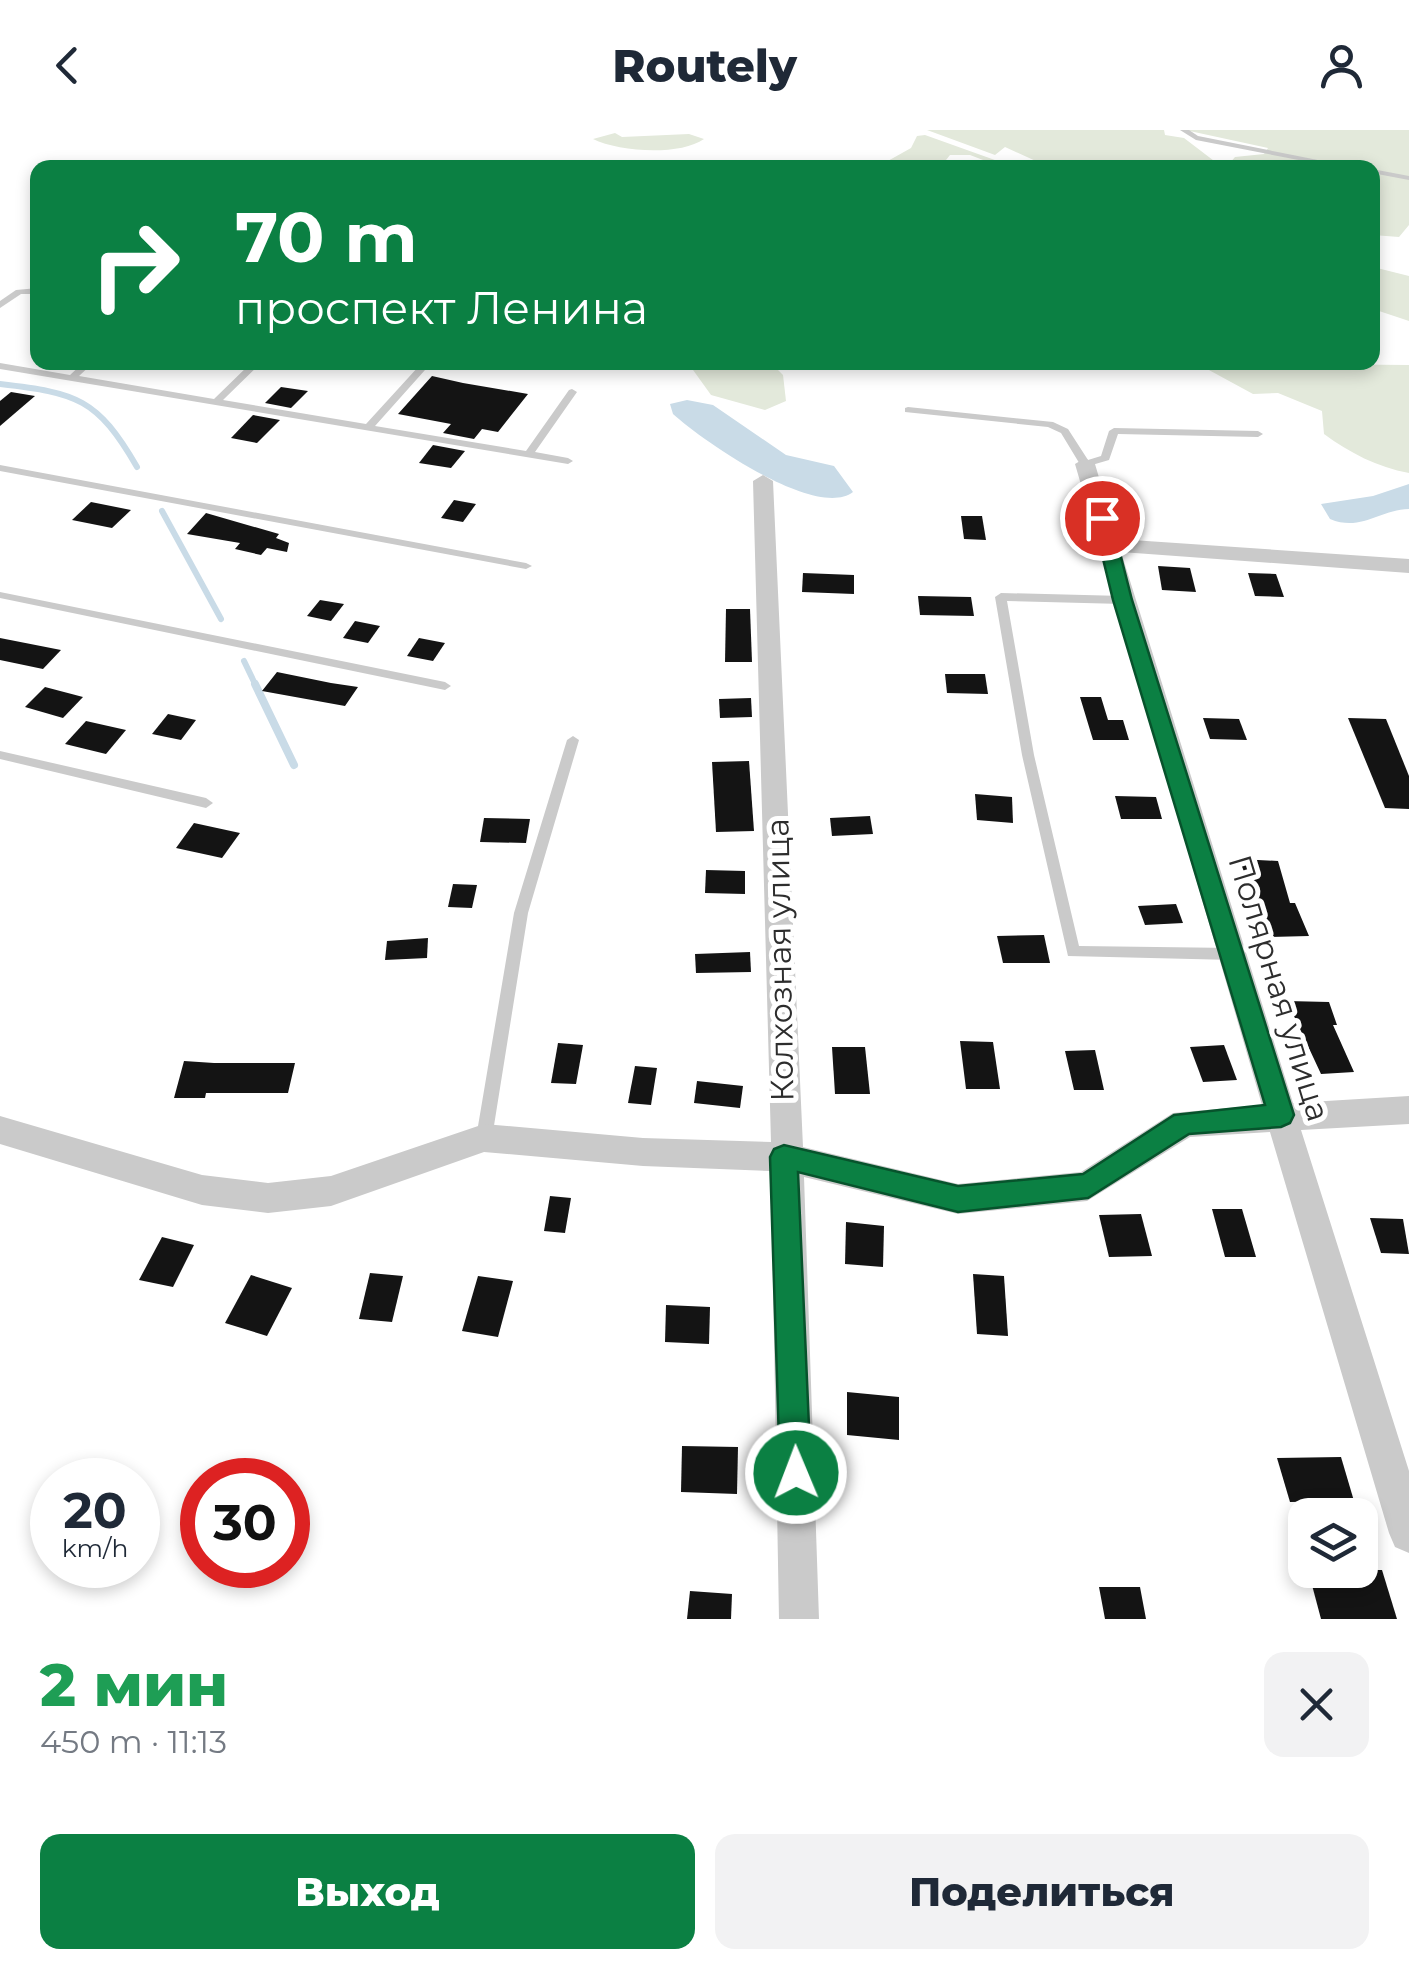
<!DOCTYPE html>
<html lang="ru">
<head>
<meta charset="utf-8">
<style>
  :root { --surface:#fff; --page:#f2f2f3; --text:#1f2937; --muted:#747a83; --accent:#0b8043 }
  body { margin:0; font-family:Montserrat,sans-serif; background:var(--page); color:var(--text); height:100vh; display:flex; flex-direction:column; font-size:38px; white-space:nowrap }
  * { box-sizing:border-box; margin:0 }
  p { font-size:32px; color:var(--muted) }
  .icon { flex:none; width:55px; height:55px; fill:none; stroke:currentColor; stroke-width:2; stroke-linecap:round; stroke-linejoin:round }
  .map { position:relative; height:1489px; overflow:hidden }
  .details { display:flex; flex-direction:column; background:var(--surface); flex:1 }
  .details>* { flex:none }
  .hud { position:absolute; left:30px; top:30px; width:1350px; height:210px; border-radius:20px; box-shadow:0 5px 15px #0003; background:#0b8043; color:#fff; overflow:hidden }
  .buttons { position:absolute; left:1288px; top:1368px; display:grid; gap:20px }
  .buttons a { display:grid; place-items:center; width:90px; height:90px; border-radius:20px; background:var(--surface); box-shadow:0 5px 15px #0003; font-size:50px }
  .speed { position:absolute; left:30px; top:1328px; display:flex; gap:20px; font-size:50px; font-weight:700; text-align:center }
  .speed>* { display:grid; place-content:center; width:130px; height:130px; border-radius:50%; background:var(--surface); box-shadow:0 5px 15px #0003; line-height:1 }
  .speed small { font-size:25px; font-weight:400 }
  .speed .limit { border:15px solid #d22; background:#fff; color:#111 }
  .pin { position:absolute; display:grid; place-items:center; width:85px; height:85px; color:#fff; margin:-42px; border:5px solid #fff; border-radius:50%; box-shadow:0 2px 10px #0007 }
  .me { position:absolute; width:110px; margin:-55px; rotate:359deg; stroke-linejoin:round; filter:drop-shadow(0 0 8px #0008) }
  .turn { display:flex; align-items:center; gap:35px; height:210px; padding:0 40px; font-size:45px }
  .turn .icon { width:130px; height:130px; stroke-width:2.5 }
  .turn b { display:block; font-size:70px; line-height:85px }
  .round { display:grid; place-items:center; flex:none; width:105px; height:105px; border-radius:20px; background:var(--page) }
  .overview { display:flex; align-items:center; justify-content:space-between; height:170px; padding:0 40px }
  h1 { font-size:60px; font-weight:800; line-height:75px; color:#1e9e55 }
  .primary-button { display:flex; gap:20px; margin-top:auto; padding:20px 40px }
  .primary-button a { flex:1; height:115px; border-radius:20px; background:var(--accent); color:#fff; font-size:40px; font-weight:800; line-height:115px; text-align:center }
  .primary-button a+a { background:var(--page); color:var(--text) }
  header { display:flex; justify-content:space-between; align-items:center; height:130px; padding:0 40px; background:var(--surface); font-size:45px; font-weight:800 }
  .map>svg:first-child { display:block }
  .green { fill:#e3e9db }
  .water { fill:#c9dbe7 }
  .lines { fill:none; stroke-linecap:round; stroke-linejoin:round }
  .stream-far1 { stroke:#c9dbe7; stroke-width:6 }
  .stream { stroke:#c9dbe7; stroke-width:8 }
  .building { fill:#141414 }
  .lane { fill:#cacaca; fill-rule:evenodd }
  .street { fill:#cacaca; fill-rule:evenodd }
  .route { fill:#0b8043; stroke:#07532c; stroke-width:2.5 }
  .labels { text-anchor:middle; stroke-width:10; stroke-linejoin:round; paint-order:stroke }
  .street-label { font-size:32px; fill:#2d2d2d; stroke:#fff }
</style>
</head>
<body>
<header><svg class="icon" aria-label="back" viewBox="0 0 24 24"><path d="M15 5l-7 7 7 7"/></svg>Routely<svg class="icon" aria-label="person" viewBox="0 0 24 24"><circle cx="12" cy="8" r="4"/><path d="M4 21q1-7 8-7t8 7"/></svg></header>
<div class="map">
<svg width="1409" height="1489" viewBox="0 0 1409 1489">
  <rect width="100%" height="100%" fill="#fff"/>
  <g class="green">
    <polygon points="927,0 1164,0 1165,5 1184,8 1222,37 1004,38 970,25 950,25 942,35 949,37 886,38 886,32 911,18 917,6 925,5 1006,34 1038,32 1005,17 995,25"/>
    <polygon points="1185,0 1409,0 1409,95 1399,107 1373,105 1372,38 1233,37 1229,34 1235,27 1264,24 1268,18"/>
    <path d="M 615,3 L 622,7 L 689,4 L 704,9 C 680,26 619,22 593,9 Z"/>
    <polygon points="1373,137 1409,146 1409,191 1373,179 1373,151 1379,146 1373,144"/>
    <polygon points="688,233 771,233 783,245 786,271 765,280 711,265"/>
    <path d="M 1196,233 L 1409,235 L 1409,343 C 1377,337 1350,323 1324,304 L 1322,281 L 1278,263 L 1253,264 Z"/>
  </g>
  <g class="water">
    <path d="M 687,270 L 713,275 L 786,325 L 834,336 L 853,362 C 816,390 703,311 673,284 L 670,274 Z"/>
    <path d="M 1409,354 L 1409,379 C 1379,380 1361,402 1330,389 L 1321,374 L 1373,366 Z"/>
  </g>
  <g class="lines">
    <g class="stream-far1">
      <path d="M 0,254 C 77,263 97,268 137,337"/>
      <polyline points="162,381 221,489"/>
      <polyline points="244,531 256,556"/>
    </g>
    <polyline class="stream" points="255,554 294,635"/>
  </g>
  <g class="building">
    <polygon points="432,246 463,253 528,264 498,302 482,299 474,309 443,303 451,294 398,284"/>
    <polygon points="281,257 308,261 291,278 265,273"/>
    <polygon points="11,262 35,266 0,296 0,271"/>
    <polygon points="253,285 280,290 257,313 231,308"/>
    <polygon points="433,315 465,321 451,338 419,333"/>
    <polygon points="454,370 476,374 463,392 441,388"/>
    <polygon points="91,372 131,380 112,398 72,390"/>
    <polygon points="206,383 279,404 276,408 289,413 287,422 267,418 261,425 235,419 240,413 187,404"/>
    <polygon points="961,386 982,386 986,410 964,409"/>
    <polygon points="1158,436 1190,438 1196,462 1162,460"/>
    <polygon points="803,443 854,445 854,464 802,462"/>
    <polygon points="1248,443 1276,444 1284,467 1255,466"/>
    <polygon points="918,466 971,467 974,486 920,485"/>
    <polygon points="320,470 344,474 331,491 307,486"/>
    <polygon points="726,479 750,479 752,532 725,532"/>
    <polygon points="355,491 380,496 368,513 343,508"/>
    <polygon points="0,508 61,520 43,539 0,530"/>
    <polygon points="419,508 445,513 433,531 407,526"/>
    <polygon points="277,542 331,553 358,557 345,576 262,561"/>
    <polygon points="945,544 985,544 988,564 947,563"/>
    <polygon points="45,557 83,567 63,588 25,577"/>
    <polygon points="1080,567 1101,567 1108,590 1123,590 1129,610 1093,610"/>
    <polygon points="751,568 752,587 720,588 719,569"/>
    <polygon points="168,584 196,590 181,610 152,604"/>
    <polygon points="1203,588 1239,589 1247,610 1210,609"/>
    <polygon points="1348,588 1386,589 1409,646 1409,679 1385,678"/>
    <polygon points="86,591 126,600 106,624 65,614"/>
    <polygon points="749,631 754,701 716,702 712,632"/>
    <polygon points="975,664 1012,667 1013,693 977,690"/>
    <polygon points="1115,666 1156,667 1162,689 1121,689"/>
    <polygon points="870,686 873,704 832,706 830,688"/>
    <polygon points="484,688 530,689 526,713 480,712"/>
    <polygon points="194,693 240,703 222,728 176,718"/>
    <polygon points="1239,729 1278,731 1290,773 1295,773 1309,806 1270,807"/>
    <polygon points="706,740 745,741 745,764 705,763"/>
    <polygon points="453,754 477,755 472,778 448,777"/>
    <polygon points="1176,774 1183,793 1145,795 1138,776"/>
    <polygon points="1044,805 1050,833 1003,833 997,806"/>
    <polygon points="428,808 427,828 385,830 387,811"/>
    <polygon points="750,822 751,842 696,843 695,824"/>
    <polygon points="1287,871 1329,872 1337,895 1333,895 1354,942 1321,944"/>
    <polygon points="960,911 993,912 1000,959 966,959"/>
    <polygon points="558,913 583,915 576,954 551,953"/>
    <polygon points="1224,915 1237,950 1203,952 1190,917"/>
    <polygon points="832,917 865,917 870,964 835,964"/>
    <polygon points="1095,920 1104,960 1074,960 1065,921"/>
    <polygon points="184,931 214,933 295,933 288,963 206,963 205,968 174,968"/>
    <polygon points="635,936 657,938 651,975 628,973"/>
    <polygon points="697,951 743,956 740,978 694,973"/>
    <polygon points="550,1066 571,1068 565,1103 544,1101"/>
    <polygon points="1212,1079 1242,1079 1256,1127 1225,1127"/>
    <polygon points="1141,1084 1152,1126 1109,1127 1099,1085"/>
    <polygon points="1370,1088 1403,1089 1409,1124 1381,1123"/>
    <polygon points="846,1092 884,1096 883,1137 845,1134"/>
    <polygon points="162,1107 194,1115 173,1157 139,1150"/>
    <polygon points="370,1143 403,1146 392,1192 359,1189"/>
    <polygon points="973,1144 1004,1146 1008,1206 977,1204"/>
    <polygon points="251,1145 292,1158 267,1206 225,1193"/>
    <polygon points="478,1146 513,1151 498,1207 462,1201"/>
    <polygon points="666,1175 710,1177 709,1214 665,1212"/>
    <polygon points="847,1262 899,1267 899,1310 847,1305"/>
    <polygon points="682,1316 738,1317 737,1364 681,1362"/>
    <polygon points="1341,1327 1354,1371 1290,1372 1277,1328"/>
    <polygon points="1308,1440 1382,1440 1397,1489 1321,1489"/>
    <polygon points="1099,1457 1140,1457 1146,1489 1105,1489"/>
    <polygon points="690,1461 732,1464 731,1489 687,1489"/>
  </g>
  <g class="lines">
    <g class="lane">
      <polygon points="1180,0 1189,0 1198,6 1358,38 1340,38 1196,10"/>
      <polygon points="1372,39 1409,46 1409,50 1372,43"/>
      <polygon points="38,158 38,164 21,164 0,178 0,171 16,160"/>
      <polygon points="84,232 94,232 79,246 214,269 252,232 262,232 223,270 366,294 419,236 422,235 427,238 425,240 375,296 526,321 569,260 572,259 577,262 535,322 568,328 573,331 568,334 0,239 0,233 70,245"/>
      <polygon points="908,277 1053,292 1068,299 1088,330 1101,326 1109,301 1114,298 1258,301 1263,304 1258,307 1118,304 1109,330 1085,337 1081,336 1061,303 1048,297 905,282 905,278"/>
      <polygon points="0,335 526,433 532,436 526,439 0,341"/>
      <polygon points="0,462 445,552 451,556 445,560 0,468"/>
      <polygon points="1001,463 1123,466 1129,470 1123,474 1007,471 1034,625 1079,816 1233,818 1238,820 1240,824 1238,828 1233,830 1068,826 1022,625 995,467"/>
      <polygon points="573,606 579,610 528,783 492,1008 490,1013 484,1015 478,1013 476,1008 514,783 567,610"/>
      <polygon points="0,621 206,668 213,673 206,678 0,629"/>
    </g>
    <polygon class="street" points="1085,328 1095,334 1117,409 1409,429 1409,443 1121,422 1293,973 1409,966 1409,994 1301,1000 1409,1341 1409,1423 1395,1417 1389,1403 1270,1002 1190,1007 1087,1071 958,1084 804,1047 819,1489 779,1489 771,1041 643,1036 484,1022 331,1076 268,1083 202,1075 0,1014 0,986 202,1045 268,1053 331,1046 484,994 643,1008 771,1012 753,351 763,345 773,351 803,1017 958,1054 1081,1042 1173,983 1262,975 1075,334"/>
  </g>
  <polygon class="route" points="1102,383 1111,388 1132,470 1294,985 1290,993 1281,997 1189,1004 1088,1068 958,1082 798,1042 811,1343 807,1354 796,1358 784,1354 780,1343 770,1027 774,1019 784,1015 958,1056 1083,1044 1174,985 1265,975 1113,470 1093,388"/>
  <g class="labels">
    <g class="street-label">
      <text transform="translate(780 830) rotate(-91)" y="11">Колхозная улица</text>
      <text transform="translate(1279 858) rotate(73)" y="11">Полярная улица</text>
    </g>
  </g>
</svg>
<div class="buttons">
<a><svg class="icon" aria-label="layers" viewBox="0 0 24 24"><path d="M12 4l9 5-9 5-9-5zM3 14l9 5 9-5"/></svg></a>
</div>
<div class="speed"><div>20<small>km/h</small></div><div class="limit">30</div></div>
<div class="pin" style="left:1102px;top:388px;background:#d93025"><svg class="icon" aria-label="arrive" viewBox="0 0 24 24"><path d="M6 21V4h12l-3 4 3 4H6"/></svg></div>
<svg class="me" style="left:796px;top:1343px" viewBox="-20 -20 40 40"><circle r="17" fill="#0b8043" stroke="#fff" stroke-width="3"/><path d="M0-11L8 9 0 5-8 9z" fill="#fff"/></svg>
<div class="hud">
<div class="turn"><svg class="icon" aria-label="right" viewBox="0 0 24 24"><path d="M7 20v-9h11M14 6l5 5-5 5"/></svg><div><b>70 m</b>проспект Ленина</div></div>
</div>
</div>
<section class="details">
<div class="overview"><div><h1>2 мин</h1><p>450 m · 11:13</p></div><a class="round"><svg class="icon" aria-label="close" viewBox="0 0 24 24"><path d="M6 6l12 12M18 6L6 18"/></svg></a></div>
<div class="primary-button"><a>Выход</a><a>Поделиться</a></div>
</section>
</body>
</html>
